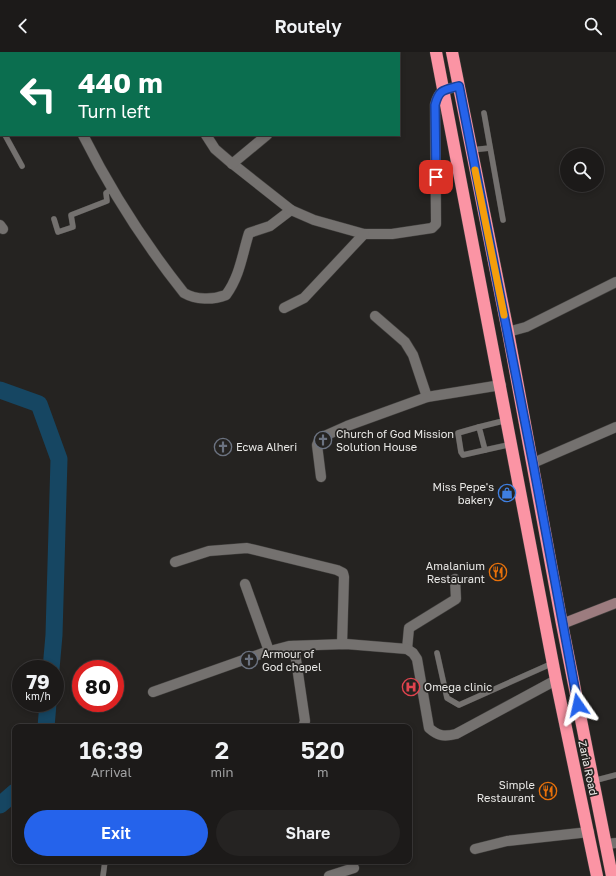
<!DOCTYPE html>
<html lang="en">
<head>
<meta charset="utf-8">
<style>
  :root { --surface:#1c1a19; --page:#252322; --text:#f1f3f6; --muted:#a0a1a2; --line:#3a3838; --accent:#2563eb }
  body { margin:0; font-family:"Golos Text",sans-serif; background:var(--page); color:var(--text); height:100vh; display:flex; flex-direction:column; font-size:15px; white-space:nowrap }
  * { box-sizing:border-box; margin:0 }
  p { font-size:13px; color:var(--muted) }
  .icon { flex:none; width:22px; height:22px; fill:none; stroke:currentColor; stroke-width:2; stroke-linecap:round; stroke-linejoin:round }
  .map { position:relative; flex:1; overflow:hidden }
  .drawer { position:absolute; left:12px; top:672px; width:400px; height:140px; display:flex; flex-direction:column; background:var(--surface); border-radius:8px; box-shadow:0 2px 6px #0003,0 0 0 1px var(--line) }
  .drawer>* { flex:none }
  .hud { position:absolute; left:0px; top:0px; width:400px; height:84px; box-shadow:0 2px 6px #0003,0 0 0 1px var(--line); background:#0b6e4f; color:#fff; overflow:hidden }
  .tools { position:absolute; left:560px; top:96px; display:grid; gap:8px }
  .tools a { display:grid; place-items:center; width:44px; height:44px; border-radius:50%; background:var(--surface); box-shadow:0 2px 6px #0003,0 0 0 1px var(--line); font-size:20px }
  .speed { position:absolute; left:12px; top:608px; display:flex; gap:8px; font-size:20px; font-weight:700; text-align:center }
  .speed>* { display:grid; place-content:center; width:52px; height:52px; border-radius:50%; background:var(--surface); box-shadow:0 2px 6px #0003,0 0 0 1px var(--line); line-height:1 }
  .speed small { font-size:10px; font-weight:400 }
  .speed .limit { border:6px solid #d22; background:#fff; color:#111 }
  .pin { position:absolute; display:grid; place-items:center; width:34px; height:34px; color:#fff; margin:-17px; border-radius:8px; box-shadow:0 2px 6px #0006 }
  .me { position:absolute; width:44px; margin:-22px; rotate:349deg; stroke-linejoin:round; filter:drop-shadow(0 0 3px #0008) }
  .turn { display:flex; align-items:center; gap:14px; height:84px; padding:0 12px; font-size:18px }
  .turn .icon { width:52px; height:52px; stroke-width:2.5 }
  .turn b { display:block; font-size:28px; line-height:34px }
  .eta { display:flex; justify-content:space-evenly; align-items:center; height:68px; text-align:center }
  .eta b { font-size:24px; font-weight:600; line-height:28px }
  .action { display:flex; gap:8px; margin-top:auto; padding:8px 12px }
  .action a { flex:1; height:46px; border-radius:24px; background:var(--accent); color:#fff; font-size:16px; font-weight:600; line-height:46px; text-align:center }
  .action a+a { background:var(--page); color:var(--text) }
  header { display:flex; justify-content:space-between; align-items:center; height:52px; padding:0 12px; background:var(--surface); font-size:18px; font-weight:600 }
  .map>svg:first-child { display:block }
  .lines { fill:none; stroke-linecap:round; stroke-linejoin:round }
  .river { stroke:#164662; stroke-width:17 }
  .lane-casing { stroke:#43413f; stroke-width:6 }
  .street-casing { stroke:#43413f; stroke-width:11 }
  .secondary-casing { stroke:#43413f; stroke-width:11 }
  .highway-casing { stroke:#43413f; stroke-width:13 }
  .lane { stroke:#74716f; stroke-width:5.5 }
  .street { stroke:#74716f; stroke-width:10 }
  .secondary { stroke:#9c7c7f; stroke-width:10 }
  .highway { stroke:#fb94a4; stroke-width:12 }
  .route-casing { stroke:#184099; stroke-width:10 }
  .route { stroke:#2563eb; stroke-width:7 }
  .slow { stroke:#f59e0b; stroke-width:7 }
  .labels { text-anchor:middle; stroke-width:3.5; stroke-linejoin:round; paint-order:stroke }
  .poi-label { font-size:11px; fill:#e9e8e6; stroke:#252321; text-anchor:start }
  .street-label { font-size:11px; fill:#e9e8e6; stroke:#252321 }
</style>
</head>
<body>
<header><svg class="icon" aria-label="back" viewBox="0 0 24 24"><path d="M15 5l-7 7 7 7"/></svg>Routely<svg class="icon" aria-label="search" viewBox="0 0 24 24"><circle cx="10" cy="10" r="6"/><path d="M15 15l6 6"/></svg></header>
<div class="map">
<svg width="616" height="824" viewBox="0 0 616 824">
  <rect width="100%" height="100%" fill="#252321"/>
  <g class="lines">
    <g class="river">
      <polyline points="0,338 39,352 59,407 54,583 51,617"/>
      <polyline points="46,675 48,651"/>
      <polyline points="0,753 15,740"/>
    </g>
    <defs>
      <g id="lane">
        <polyline points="335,1 335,0"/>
        <polyline points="484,61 503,168"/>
        <polyline points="0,73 1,75"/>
        <polyline points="5,83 22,114"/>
        <polyline points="471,98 490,96"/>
        <polyline points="54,167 58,180 73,175 71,163 107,149 106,141 112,137"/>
        <polyline points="507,368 479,375 485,398 512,392"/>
        <polyline points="479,375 458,381 461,400 463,403 485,398"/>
        <polyline points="437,601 447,646 459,653 553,611"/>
        <polyline points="593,729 616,723"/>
        <polyline points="103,824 105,809"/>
      </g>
      <g id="street">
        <polyline points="43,0 43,1"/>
        <polyline points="173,0 174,1"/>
        <path d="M 83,83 C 111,139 145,192 184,241 C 196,248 213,248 226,243 C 240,224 242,203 249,181 L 270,174 L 291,158"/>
        <path d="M 206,83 L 215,97 L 229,109 L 291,158 L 314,168 L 364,182 L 392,182 L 432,176 L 436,172 L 436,168 L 435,53 C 439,37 444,38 459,34"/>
        <polyline points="232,112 267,83"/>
        <polyline points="0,173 3,177"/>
        <polyline points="284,256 304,246 364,182"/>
        <polyline points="375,264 405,290 413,303 427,345"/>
        <polyline points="508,280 526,275 616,230"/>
        <polyline points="533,411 616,375"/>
        <polyline points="321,425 317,393 320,386 347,374 427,345 501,333"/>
        <polyline points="175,510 209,499 247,496 337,518 343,521 344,525 342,592"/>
        <polyline points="245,532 269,599"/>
        <polyline points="294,594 305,669 303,675"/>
        <polyline points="407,597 409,576 456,547 455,527"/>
        <path d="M 153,640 L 266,600 L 289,594 L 346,592 L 407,597 L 413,601 L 417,607 L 429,676 C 438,684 444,685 456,682 L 556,628"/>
        <polyline points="606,792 616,791"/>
        <polyline points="475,797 507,789 589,780"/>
        <polyline points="329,824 354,816"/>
      </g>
      <polyline id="secondary" points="562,572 616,551"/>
      <g id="highway">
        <polyline points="436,0 556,628 597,824"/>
        <polyline points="452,0 508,280 562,572 612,824"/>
      </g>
    </defs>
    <use href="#lane" class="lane-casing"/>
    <use href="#street" class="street-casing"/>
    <use href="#secondary" class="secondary-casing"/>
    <use href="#highway" class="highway-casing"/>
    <use href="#lane" class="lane"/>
    <use href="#street" class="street"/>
    <use href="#secondary" class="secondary"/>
    <use href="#highway" class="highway"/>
  </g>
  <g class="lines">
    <defs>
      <path id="route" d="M 436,125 L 435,53 C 439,37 444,38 459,34 L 533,411 L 578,653"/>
    </defs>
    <use href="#route" class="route-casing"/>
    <use href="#route" class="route"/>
    <polyline class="slow" points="475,118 504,263"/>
  </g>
  <defs>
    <symbol id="church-ring" viewBox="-11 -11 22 22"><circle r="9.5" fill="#252321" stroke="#6b7280" stroke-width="1.5"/><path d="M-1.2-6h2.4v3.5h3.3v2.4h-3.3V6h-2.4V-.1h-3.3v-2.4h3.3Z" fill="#6b7280"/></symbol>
    <symbol id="shop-ring" viewBox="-11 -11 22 22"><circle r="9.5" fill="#252321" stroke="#3f7fe0" stroke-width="1.5"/><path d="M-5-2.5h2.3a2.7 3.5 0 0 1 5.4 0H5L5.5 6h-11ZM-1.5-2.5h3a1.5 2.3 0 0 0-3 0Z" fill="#3f7fe0"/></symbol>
    <symbol id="restaurant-ring" viewBox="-11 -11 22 22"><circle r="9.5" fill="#252321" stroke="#e8710a" stroke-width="1.5"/><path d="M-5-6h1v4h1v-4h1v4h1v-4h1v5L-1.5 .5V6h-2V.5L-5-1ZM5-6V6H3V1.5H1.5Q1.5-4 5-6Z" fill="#e8710a"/></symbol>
    <symbol id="hospital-ring" viewBox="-11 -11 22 22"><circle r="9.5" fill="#252321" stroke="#e0444e" stroke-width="1.5"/><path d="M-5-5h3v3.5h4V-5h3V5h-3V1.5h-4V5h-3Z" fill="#e0444e"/></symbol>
  </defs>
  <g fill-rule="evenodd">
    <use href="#church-ring" x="313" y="378" width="20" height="20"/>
    <use href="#church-ring" x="213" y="385" width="20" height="20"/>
    <use href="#shop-ring" x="497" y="431" width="20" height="20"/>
    <use href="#restaurant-ring" x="488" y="510" width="20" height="20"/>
    <use href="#church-ring" x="239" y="598" width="20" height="20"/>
    <use href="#hospital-ring" x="401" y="625" width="20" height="20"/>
    <use href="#restaurant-ring" x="538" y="729" width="20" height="20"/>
  </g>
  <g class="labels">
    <g class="poi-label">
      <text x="336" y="386">Church of God Mission<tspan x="336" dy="13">Solution House</tspan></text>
      <text x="236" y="399">Ecwa Alheri</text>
      <text x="494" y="439" text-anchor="end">Miss Pepe's<tspan x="494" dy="13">bakery</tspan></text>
      <text x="485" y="518" text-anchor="end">Amalanium<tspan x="485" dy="13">Restaurant</tspan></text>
      <text x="262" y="606">Armour of<tspan x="262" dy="13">God chapel</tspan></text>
      <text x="424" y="639">Omega clinic</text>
      <text x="535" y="737" text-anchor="end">Simple<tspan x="535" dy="13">Restaurant</tspan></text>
    </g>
    <g class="street-label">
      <text transform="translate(588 716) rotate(78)" y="4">Zaria Road</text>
    </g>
  </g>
</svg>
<div class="tools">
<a><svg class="icon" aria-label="search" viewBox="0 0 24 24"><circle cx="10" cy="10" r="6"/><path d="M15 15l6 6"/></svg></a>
</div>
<div class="speed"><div>79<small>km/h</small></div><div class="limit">80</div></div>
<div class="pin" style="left:436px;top:125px;background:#d93025"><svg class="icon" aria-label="arrive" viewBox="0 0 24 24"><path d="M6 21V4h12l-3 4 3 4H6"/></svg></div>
<svg class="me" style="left:578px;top:653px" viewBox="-20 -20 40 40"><path d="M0-17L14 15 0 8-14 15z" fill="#2563eb" stroke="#fff" stroke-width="4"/></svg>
<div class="hud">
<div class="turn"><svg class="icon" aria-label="left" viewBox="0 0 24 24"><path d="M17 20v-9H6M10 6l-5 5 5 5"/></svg><div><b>440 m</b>Turn left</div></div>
</div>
<section class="drawer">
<div class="eta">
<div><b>16:39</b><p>Arrival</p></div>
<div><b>2</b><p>min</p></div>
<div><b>520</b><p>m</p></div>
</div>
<div class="action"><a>Exit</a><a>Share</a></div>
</section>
</div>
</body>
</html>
